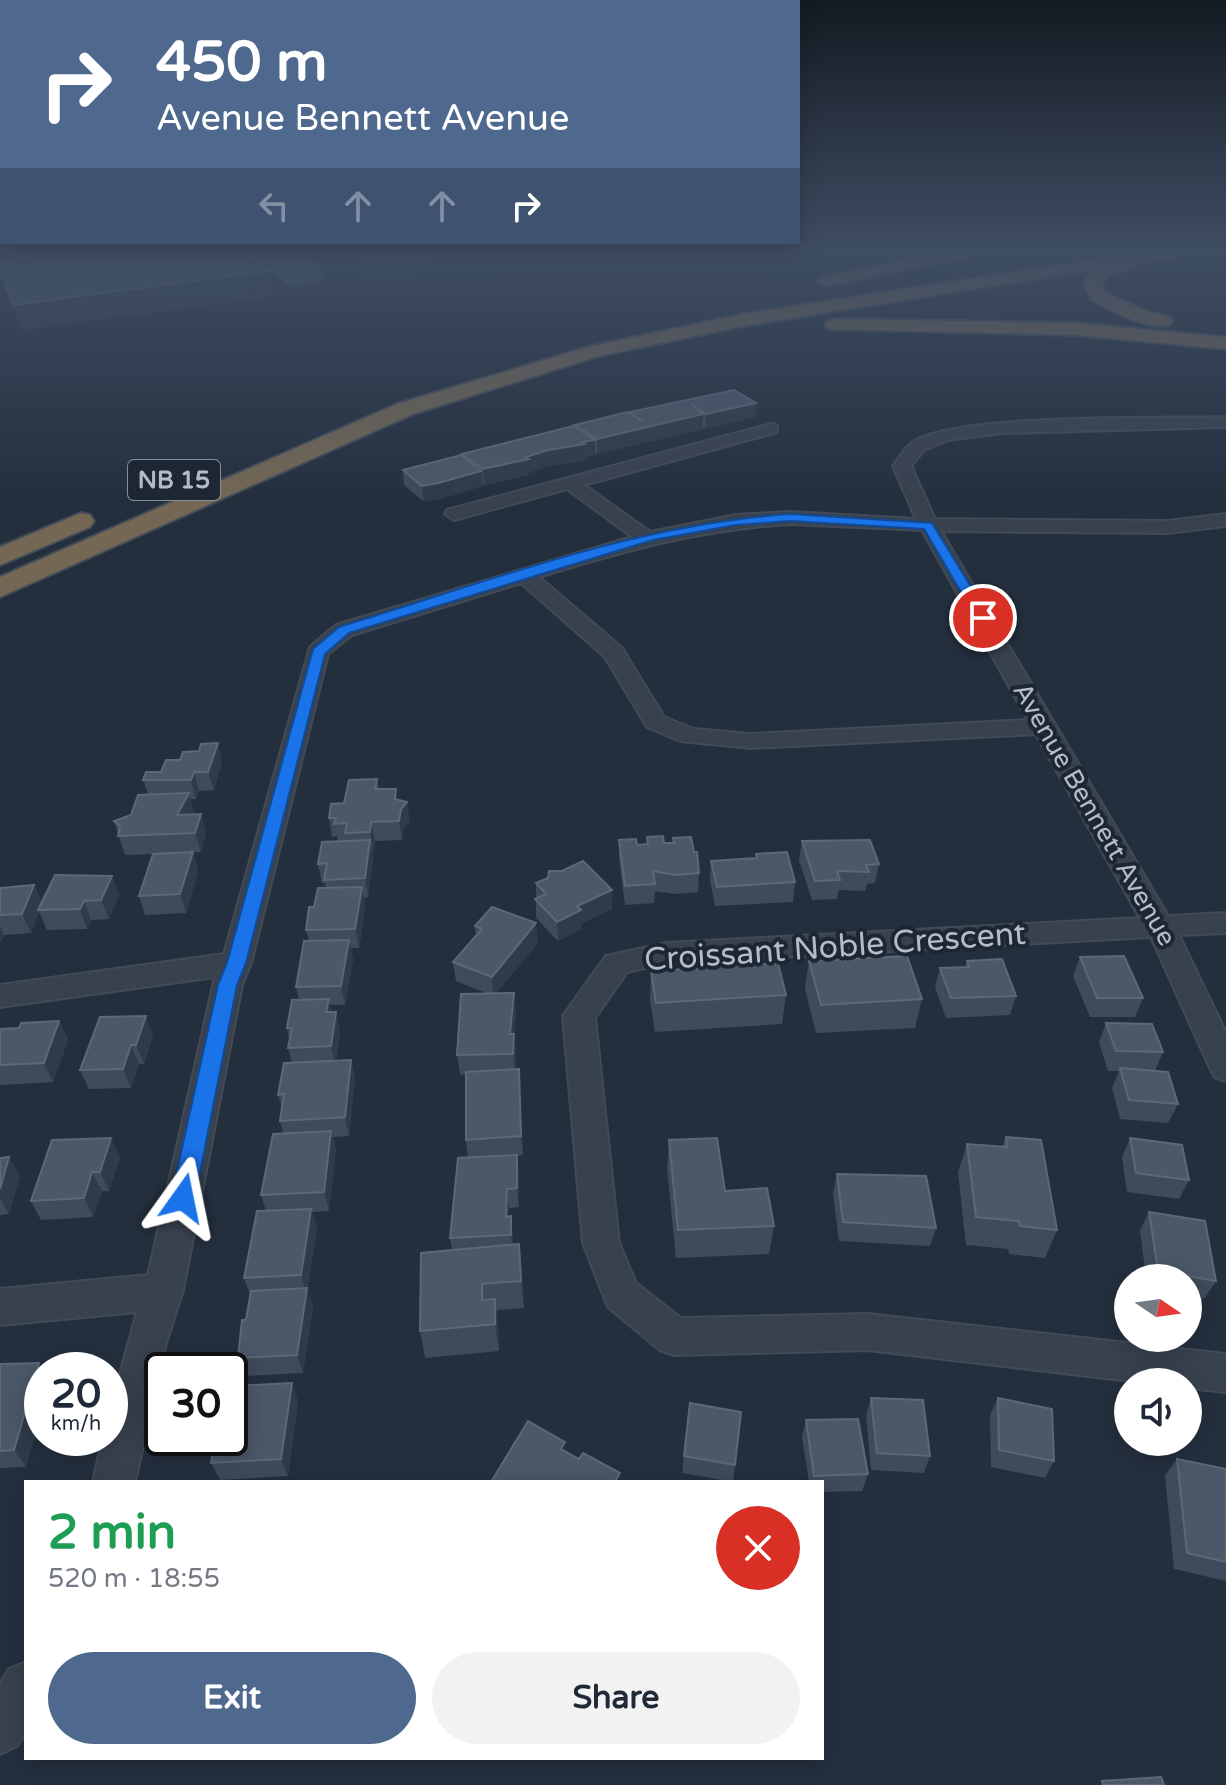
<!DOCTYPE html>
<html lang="en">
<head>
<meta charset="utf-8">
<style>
  :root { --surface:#fff; --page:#f2f2f3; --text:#1f2937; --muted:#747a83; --accent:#4f688e }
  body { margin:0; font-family:"Varela Round",sans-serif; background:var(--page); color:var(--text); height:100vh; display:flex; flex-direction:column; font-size:30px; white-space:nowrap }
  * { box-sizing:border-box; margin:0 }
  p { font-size:26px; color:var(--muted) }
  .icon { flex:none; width:44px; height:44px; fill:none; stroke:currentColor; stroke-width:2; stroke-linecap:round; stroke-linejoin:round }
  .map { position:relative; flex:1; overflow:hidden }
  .sheet { position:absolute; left:24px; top:1480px; width:800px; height:280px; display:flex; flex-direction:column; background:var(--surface); border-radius:0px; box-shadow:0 4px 20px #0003 }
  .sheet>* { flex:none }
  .top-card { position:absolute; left:0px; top:0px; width:800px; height:244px; box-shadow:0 4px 20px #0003; background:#4f688e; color:#fff; overflow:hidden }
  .needle { width:52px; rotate:103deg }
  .controls { position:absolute; left:1114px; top:1264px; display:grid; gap:16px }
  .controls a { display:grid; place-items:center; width:88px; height:88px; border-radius:50%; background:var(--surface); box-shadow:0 4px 20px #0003; font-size:40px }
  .speed { position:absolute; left:24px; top:1352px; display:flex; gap:16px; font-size:40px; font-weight:700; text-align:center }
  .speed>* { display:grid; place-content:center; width:104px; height:104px; border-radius:50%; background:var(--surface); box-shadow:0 4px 20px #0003; line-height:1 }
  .speed small { font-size:20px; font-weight:400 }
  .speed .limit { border:4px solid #111; border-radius:12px; background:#fff; color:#111 }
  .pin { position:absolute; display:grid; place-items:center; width:68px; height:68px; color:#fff; margin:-34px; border:4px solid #fff; border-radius:50%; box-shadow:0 2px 8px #0007 }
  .me { position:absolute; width:88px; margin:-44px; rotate:12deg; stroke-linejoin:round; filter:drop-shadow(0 0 6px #0008) }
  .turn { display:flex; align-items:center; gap:28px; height:168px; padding:0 24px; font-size:36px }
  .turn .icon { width:104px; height:104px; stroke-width:2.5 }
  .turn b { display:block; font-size:56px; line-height:68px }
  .lanes { display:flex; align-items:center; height:76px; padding:0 24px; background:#0003; justify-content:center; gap:40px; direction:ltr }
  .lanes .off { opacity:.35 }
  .round { display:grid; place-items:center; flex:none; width:84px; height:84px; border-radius:42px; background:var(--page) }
  .headline { display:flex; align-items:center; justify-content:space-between; height:136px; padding:0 24px }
  h1 { font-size:48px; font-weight:700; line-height:60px; color:#1e9e55 }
  .primary-button { display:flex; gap:16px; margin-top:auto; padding:16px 24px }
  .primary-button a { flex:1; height:92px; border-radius:48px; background:var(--accent); color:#fff; font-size:32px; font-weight:700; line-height:92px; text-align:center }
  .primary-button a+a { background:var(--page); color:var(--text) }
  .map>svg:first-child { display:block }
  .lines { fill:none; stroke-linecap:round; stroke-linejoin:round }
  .minor-casing { stroke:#414a57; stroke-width:4 }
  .highway-casing { stroke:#434c59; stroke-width:4 }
  .minor { fill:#38414e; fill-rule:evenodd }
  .highway { fill:#746855; fill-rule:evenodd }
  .wall { fill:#3f4b5c }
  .shaded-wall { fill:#2f3b4b }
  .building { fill:#4b5868; stroke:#5c6777; stroke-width:2 }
  .route { fill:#1a73e8; stroke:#114b97; stroke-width:2 }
  .labels { text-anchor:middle; stroke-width:8; stroke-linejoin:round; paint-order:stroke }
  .shield { fill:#1d2633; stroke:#878f9c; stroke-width:2 }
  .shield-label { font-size:24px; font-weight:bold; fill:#b4bcc9 }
  .street-label { font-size:26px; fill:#b4bcc9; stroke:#1d2633 }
  .near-street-label { font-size:32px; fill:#b4bcc9; stroke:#1d2633 }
</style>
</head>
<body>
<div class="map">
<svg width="1226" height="1785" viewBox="0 0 1226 1785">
  <rect width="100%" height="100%" fill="#242f3e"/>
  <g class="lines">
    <defs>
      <g id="minor">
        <path d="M 1226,417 L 1226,427 L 1002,433 L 948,440 L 924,450 L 911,466 L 935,519 L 1167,521 L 1226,514 L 1226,526 L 1167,533 L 941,531 L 1168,916 L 1226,913 L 1226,933 L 1179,935 L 1226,1033 L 1226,1081 L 1215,1077 L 1210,1068 L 1151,937 L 667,963 L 627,972 L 595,1018 L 619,1243 L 636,1283 L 681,1318 L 868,1314 L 1226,1354 L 1226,1392 L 1188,1388 L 1188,1382 L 1139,1382 L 868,1350 L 674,1355 L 660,1350 L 608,1307 L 583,1243 L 563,1016 L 606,956 L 667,943 L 1140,918 L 1036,734 L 751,748 L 680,741 L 647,727 L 605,657 L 521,583 L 352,635 L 328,654 L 251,963 L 242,985 L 183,1290 L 165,1347 L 135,1482 L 93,1482 L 103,1438 L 110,1438 L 110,1410 L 137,1312 L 0,1325 L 0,1289 L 148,1275 L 215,977 L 0,1007 L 0,985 L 224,954 L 310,647 L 336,625 L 632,537 L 567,489 L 454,520 L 445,514 L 447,510 L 771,424 L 777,426 L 777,432 L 584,485 L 650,532 L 736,515 L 791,512 L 916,519 L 893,466 C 899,459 905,447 913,442 C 956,413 1165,419 1226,417 ZM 791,524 L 922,530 L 1028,720 L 751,734 L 693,729 L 664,717 L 622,648 L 539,577 C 624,551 701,529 791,524 Z"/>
        <polygon points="26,1662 26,1732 17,1746 0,1754 0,1684 9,1669"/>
      </g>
      <g id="highway">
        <polygon points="954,250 987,250 979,255 826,286 817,281 826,276"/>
        <path d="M 1157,250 L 1197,250 L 1189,255 L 1139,263 L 1136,267 L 1107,276 L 1102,284 L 1106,293 L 1147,311 L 1170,317 L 1173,321 L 1170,325 C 1146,331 1113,310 1091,300 L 1084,284 L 1092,270 L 743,326 L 599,356 L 413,414 L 0,597 L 0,577 L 397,404 L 588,347 L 743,314 Z"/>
        <polygon points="835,319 1076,323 1226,337 1226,349 1076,335 828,329 825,325 828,321"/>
        <polygon points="81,513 90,515 94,521 90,527 0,565 0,547"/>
      </g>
    </defs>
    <use href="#minor" class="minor-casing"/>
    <use href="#highway" class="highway-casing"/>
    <use href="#minor" class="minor"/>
    <use href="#highway" class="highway"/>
  </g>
  <g class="wall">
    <polygon points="361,250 428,250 432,253 433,271 372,279 362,270 360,252 361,252"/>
    <polygon points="0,260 274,296 21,330 0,272"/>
    <polygon points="269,262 326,281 322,281 322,285 296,289 288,286 270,268"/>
    <polygon points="756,403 755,417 705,429 702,427 702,429 597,454 595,453 595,455 585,457 585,460 549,466 529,472 529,475 484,485 482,484 483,486 440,499 423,501 404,485 403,470 462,456 462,454 575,427 575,425 630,414 630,412"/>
    <polygon points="180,760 222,762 214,790 199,791 196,799 190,799 194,812 193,814 201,814 206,833 201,852 170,853 193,852 198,871 186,913 145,915 139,896 153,854 125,855 114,821 131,815 148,794 143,780 161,772"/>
    <polygon points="377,779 379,789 398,800 410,821 404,828 402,840 375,841 373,851 372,851 373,859 368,897 364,898 365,906 359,948 350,948 353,959 345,1005 330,1005 332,1012 336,1012 340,1031 336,1061 351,1060 355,1079 349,1136 333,1137 336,1150 329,1211 312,1212 317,1228 307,1290 313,1307 303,1373 246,1376 238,1358 250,1294 244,1278 266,1211 261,1195 283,1133 280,1121 282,1107 278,1095 292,1063 288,1048 289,1039 287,1028 299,1000 296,987 309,941 306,930 314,907 326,888 325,883 322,883 318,864 338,841 337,836 332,837 329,818 344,803"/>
    <polygon points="647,837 664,843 673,843 673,838 699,873 698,892 674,894 655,891 654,903 625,905 619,859 619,840 637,845 647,844"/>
    <polygon points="802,841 879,864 875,883 867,884 865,891 839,890 837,899 812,900 799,860"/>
    <polygon points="756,854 795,882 793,902 715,906 710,880 711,861 756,858"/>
    <polygon points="112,876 119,895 109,919 91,920 87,929 47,930 39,912 31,933 4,935 1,941 0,941 0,888 34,885 42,903"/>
    <polygon points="536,883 612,909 582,923 582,929 558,941 536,918"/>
    <polygon points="475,926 538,943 496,993 516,1012 514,1034 516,1053 515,1069 519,1069 523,1155 517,1156 519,1175 519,1207 509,1208 508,1216 511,1216 513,1245 519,1244 524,1308 497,1310 498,1326 499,1351 425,1358 420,1331 452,1250 450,1238 468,1158 466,1140 466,1074 460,1075 457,1055 486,993 456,981 453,962 476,936"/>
    <polygon points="1080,957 1143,998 1135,1017 1090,1017 1073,976"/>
    <polygon points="809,961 922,999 915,1028 816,1033 805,989"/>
    <polygon points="967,961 1016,996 1010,1015 946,1018 935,987 940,968 965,967"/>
    <polygon points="703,962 725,966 786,995 782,1024 655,1032 650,1000 651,971 703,968"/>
    <polygon points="59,1021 68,1040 53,1082 0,1085 0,1029 19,1028"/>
    <polygon points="1106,1023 1163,1052 1155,1071 1178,1104 1168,1123 1120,1119 1112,1088 1119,1071 1108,1071 1099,1042"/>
    <polygon points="153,1035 144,1064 139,1064 131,1088 89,1089 80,1070"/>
    <polygon points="1006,1137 1057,1230 1045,1258 1009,1254 1008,1249 966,1245 958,1172 967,1144 1002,1147"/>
    <polygon points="1130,1138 1189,1180 1179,1199 1127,1192 1122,1157"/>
    <polygon points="669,1140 725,1191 774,1226 769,1254 676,1258 667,1168"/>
    <polygon points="120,1157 109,1191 102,1191 93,1217 41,1220 31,1201"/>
    <polygon points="0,1158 20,1176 9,1214 0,1215"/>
    <polygon points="837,1174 936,1228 930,1246 839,1241 833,1193"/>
    <polygon points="1149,1212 1216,1281 1204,1299 1188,1296 1188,1278 1146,1278 1140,1230"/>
    <polygon points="0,1364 26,1467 0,1468"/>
    <polygon points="871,1398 930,1456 924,1473 871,1470 866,1415"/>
    <polygon points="998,1398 1054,1461 1045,1478 991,1467 990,1415"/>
    <polygon points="298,1401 288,1476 220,1480 211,1463 230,1438"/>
    <polygon points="806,1420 868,1474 862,1491 822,1492 822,1482 809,1482 802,1437"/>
    <polygon points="684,1456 735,1465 733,1482 682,1473"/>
    <polygon points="1177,1459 1226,1469 1226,1581 1174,1569 1165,1475"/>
  </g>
  <g class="shaded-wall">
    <polygon points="523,250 551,250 523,253"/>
    <polygon points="432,253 433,271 372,279 369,261"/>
    <polygon points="270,271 274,296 21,330 13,305"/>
    <polygon points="325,274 326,281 322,281 322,285 296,289 295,283"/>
    <polygon points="756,403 755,417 705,429 706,414"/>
    <polygon points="703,414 702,429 597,454 597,439"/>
    <polygon points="595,440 595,455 585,457 585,460 549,466 529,472 529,475 484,485 483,469 548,450"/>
    <polygon points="481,471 483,486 440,499 423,501 422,486"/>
    <polygon points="218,743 222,762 214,790 208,772"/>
    <polygon points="194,772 199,791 196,799 191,780"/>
    <polygon points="189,793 194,812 183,834 177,815"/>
    <polygon points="407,802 410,821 404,828 402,840 399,821 401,809"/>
    <polygon points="201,814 206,833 201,852 195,833"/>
    <polygon points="371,822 375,841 373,851 370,832"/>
    <polygon points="370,840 373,859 368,897 365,878"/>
    <polygon points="193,852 198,871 186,913 180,894"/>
    <polygon points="112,876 119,895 109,919 101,900"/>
    <polygon points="34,885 43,905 38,910 39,912 31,933 22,914"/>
    <polygon points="362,887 365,906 359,948 355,929"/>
    <polygon points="612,890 612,909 582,923 582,929 558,941 557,922 577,906"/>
    <polygon points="84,901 91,920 87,929 80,909"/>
    <polygon points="536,923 538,943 493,996 492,977"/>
    <polygon points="0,925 4,935 1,941 0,938"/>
    <polygon points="349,940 353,959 345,1005 341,986"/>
    <polygon points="514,993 516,1012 512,1053 510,1034"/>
    <polygon points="329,999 333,1019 326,1012"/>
    <polygon points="336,1012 340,1031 335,1065 331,1046"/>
    <polygon points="146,1016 153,1035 144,1064 136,1045"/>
    <polygon points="59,1021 68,1040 53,1082 44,1063"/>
    <polygon points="514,1034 516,1053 515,1073 513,1054"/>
    <polygon points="131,1045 139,1064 131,1088 123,1069"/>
    <polygon points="351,1060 355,1079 349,1136 345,1117"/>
    <polygon points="519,1069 520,1088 523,1155 521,1136"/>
    <polygon points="331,1131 336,1150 329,1211 324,1192"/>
    <polygon points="111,1138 120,1157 109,1191 100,1172"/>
    <polygon points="517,1155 519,1175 519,1207 517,1188"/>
    <polygon points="9,1157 20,1176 9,1214 0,1198 0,1189"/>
    <polygon points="92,1172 102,1191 93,1217 84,1198"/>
    <polygon points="507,1189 509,1208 508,1235 506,1217"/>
    <polygon points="311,1209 317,1228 307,1290 313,1307 303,1373 297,1355 306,1293 301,1275"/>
    <polygon points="511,1216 513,1235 513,1254 511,1235"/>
    <polygon points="519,1244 522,1272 524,1308 521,1281"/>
    <polygon points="495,1299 498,1326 499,1351 495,1324"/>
    <polygon points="39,1363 44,1370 42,1370 42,1411 26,1467 14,1450"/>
    <polygon points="292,1383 298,1401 288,1476 281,1459"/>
  </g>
  <g class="building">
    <polygon points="82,250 250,250 270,271 13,305 0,270 0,260"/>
    <polygon points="368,250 428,250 432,253 369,261 360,252 369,251"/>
    <polygon points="307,257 325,274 318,275 321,279 295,283 286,280 269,262"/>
    <polygon points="734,390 756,403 706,414 691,404 703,414 597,439 575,425 627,412 644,422 630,412"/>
    <polygon points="573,426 595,440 582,442 585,444 548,450 526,457 529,459 483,469 462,454"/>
    <polygon points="461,455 481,471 438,483 422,486 403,470"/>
    <polygon points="218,743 208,772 194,772 191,780 143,780 146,772 161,772 166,760 180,760 183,752 199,751 201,744"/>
    <polygon points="377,779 375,789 396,789 395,799 407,802 401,809 399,821 371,822 370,832 345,833 347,823 334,824 336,818 329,818 331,804 344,803 349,780"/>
    <polygon points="189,793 177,815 201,814 195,833 118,836 120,826 114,821 131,815 138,795"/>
    <polygon points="663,836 664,843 674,843 673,838 691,837 694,852 697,852 699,873 675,875 653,871 655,884 625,886 619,840 636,839 637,845 648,844 647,837"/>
    <polygon points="370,840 365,878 324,880 327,863 318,864 322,842"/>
    <polygon points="870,840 879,864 866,865 869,872 837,871 840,880 815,881 802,841"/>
    <polygon points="193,852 180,894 139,896 153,854"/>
    <polygon points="787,852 795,882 717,887 711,861 757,858 756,854"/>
    <polygon points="583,861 612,890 577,906 581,910 557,922 535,899 546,894 536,883 548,878 549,871 562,871"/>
    <polygon points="55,875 112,876 101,900 84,901 80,909 38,910"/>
    <polygon points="34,885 22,914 0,915 0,888"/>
    <polygon points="362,887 355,929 306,930 309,907 314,907 318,888"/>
    <polygon points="492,907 536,923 492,977 453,962 482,929 475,926"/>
    <polygon points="349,940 341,986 296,987 304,941"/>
    <polygon points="907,956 922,999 821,1005 809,961"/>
    <polygon points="1124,956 1143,998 1097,998 1080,957"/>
    <polygon points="1002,959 1016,996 951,998 940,968 969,967 967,961"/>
    <polygon points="724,961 725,966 778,963 786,995 656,1003 651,971 704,968 703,962"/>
    <polygon points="514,993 510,1034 514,1034 513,1054 457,1055 461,994"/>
    <polygon points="329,999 326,1012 336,1012 331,1046 288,1048 292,1028 287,1028 292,1000"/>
    <polygon points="146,1016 136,1045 131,1045 123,1069 80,1070 100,1017"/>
    <polygon points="59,1021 44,1063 0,1065 0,1029 19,1028 21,1023"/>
    <polygon points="1106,1023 1152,1024 1163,1052 1116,1051"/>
    <polygon points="351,1060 345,1117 280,1121 284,1094 278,1095 284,1063"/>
    <polygon points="1120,1068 1168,1072 1178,1104 1129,1100"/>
    <polygon points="519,1069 521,1136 466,1140 466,1072"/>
    <polygon points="331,1131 324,1192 261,1195 273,1134"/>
    <polygon points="1006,1137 1041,1140 1057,1230 1020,1226 1019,1221 976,1217 967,1144 1007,1147"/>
    <polygon points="111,1138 100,1172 92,1172 84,1198 31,1201 52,1140"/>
    <polygon points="717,1138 725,1191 767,1188 774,1226 678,1230 669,1140"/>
    <polygon points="1130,1138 1182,1145 1189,1180 1136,1173"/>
    <polygon points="517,1155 517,1188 507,1189 506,1217 511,1216 511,1235 450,1238 458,1158"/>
    <polygon points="9,1157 0,1189 0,1158"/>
    <polygon points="837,1174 926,1176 936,1228 843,1222"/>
    <polygon points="311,1209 301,1275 244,1278 257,1211"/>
    <polygon points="1149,1212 1205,1221 1216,1281 1158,1271"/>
    <polygon points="519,1244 521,1281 482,1284 482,1300 495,1299 495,1324 420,1331 421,1253"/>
    <polygon points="307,1288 297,1355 238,1358 242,1320 246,1320 251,1291"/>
    <polygon points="39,1363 14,1450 0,1451 0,1364"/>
    <polygon points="292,1383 281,1459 211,1463 216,1438 230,1438 230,1405 233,1386"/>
    <polygon points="871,1398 923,1400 930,1456 877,1453"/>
    <polygon points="998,1398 1052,1409 1054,1461 999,1450"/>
    <polygon points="690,1403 741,1412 735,1465 684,1456"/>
    <polygon points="858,1419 868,1474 814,1476 806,1420"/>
    <polygon points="528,1421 565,1442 561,1449 579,1459 583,1453 620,1473 615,1482 491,1482"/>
    <polygon points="1177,1459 1226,1469 1226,1562 1187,1553"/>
    <polygon points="1161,1777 1164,1785 1103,1785 1102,1781"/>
  </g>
  <linearGradient id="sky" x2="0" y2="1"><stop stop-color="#141a22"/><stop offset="0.5" stop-color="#3f4d63"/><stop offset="1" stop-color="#3f4d63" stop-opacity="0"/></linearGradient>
  <rect width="1226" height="500" fill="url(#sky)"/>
  <path class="route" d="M 791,514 L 932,523 L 990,618 L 978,621 L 924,529 L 791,521 L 736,525 L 653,540 L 349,633 L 325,654 L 246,963 L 237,985 L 195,1198 L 191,1205 L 183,1208 L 175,1205 L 171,1198 L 218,985 L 227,963 L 313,649 L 339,627 C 487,582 635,524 791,514 Z"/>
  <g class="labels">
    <rect class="shield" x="128" y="460" width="92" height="40" rx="6"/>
    <g class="shield-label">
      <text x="174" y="488">NB 15</text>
    </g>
    <g class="street-label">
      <text transform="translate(1095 814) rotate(60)" y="9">Avenue Bennett Avenue</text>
    </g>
    <g class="near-street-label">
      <text transform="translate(835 946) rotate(-4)" y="11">Croissant Noble Crescent</text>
    </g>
  </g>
</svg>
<div class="controls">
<a><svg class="needle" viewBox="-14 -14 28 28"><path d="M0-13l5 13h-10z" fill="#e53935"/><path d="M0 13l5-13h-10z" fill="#747a83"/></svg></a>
<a><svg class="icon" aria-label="sound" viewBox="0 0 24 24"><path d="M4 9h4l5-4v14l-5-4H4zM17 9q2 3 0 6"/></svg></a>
</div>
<div class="speed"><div>20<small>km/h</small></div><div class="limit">30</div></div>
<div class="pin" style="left:983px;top:618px;background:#d93025"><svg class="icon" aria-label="arrive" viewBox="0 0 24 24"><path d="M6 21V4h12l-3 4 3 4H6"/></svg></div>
<svg class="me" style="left:183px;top:1198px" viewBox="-20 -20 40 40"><path d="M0-17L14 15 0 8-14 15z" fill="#1a73e8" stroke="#fff" stroke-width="4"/></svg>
<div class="top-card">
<div class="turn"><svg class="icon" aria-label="right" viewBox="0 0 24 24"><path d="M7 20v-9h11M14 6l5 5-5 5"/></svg><div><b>450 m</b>Avenue Bennett Avenue</div></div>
<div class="lanes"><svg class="icon off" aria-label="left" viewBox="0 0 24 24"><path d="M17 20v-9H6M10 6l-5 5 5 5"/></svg><svg class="icon off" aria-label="ahead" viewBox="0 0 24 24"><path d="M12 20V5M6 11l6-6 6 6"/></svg><svg class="icon off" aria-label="ahead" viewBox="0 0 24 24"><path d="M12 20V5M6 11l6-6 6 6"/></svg><svg class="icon" aria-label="right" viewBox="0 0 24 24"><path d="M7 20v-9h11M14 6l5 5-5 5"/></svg></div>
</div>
<section class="sheet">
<div class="headline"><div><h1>2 min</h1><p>520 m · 18:55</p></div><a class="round" style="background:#d93025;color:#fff"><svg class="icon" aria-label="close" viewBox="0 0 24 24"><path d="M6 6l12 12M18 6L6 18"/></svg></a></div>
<div class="primary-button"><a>Exit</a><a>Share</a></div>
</section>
</div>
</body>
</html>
